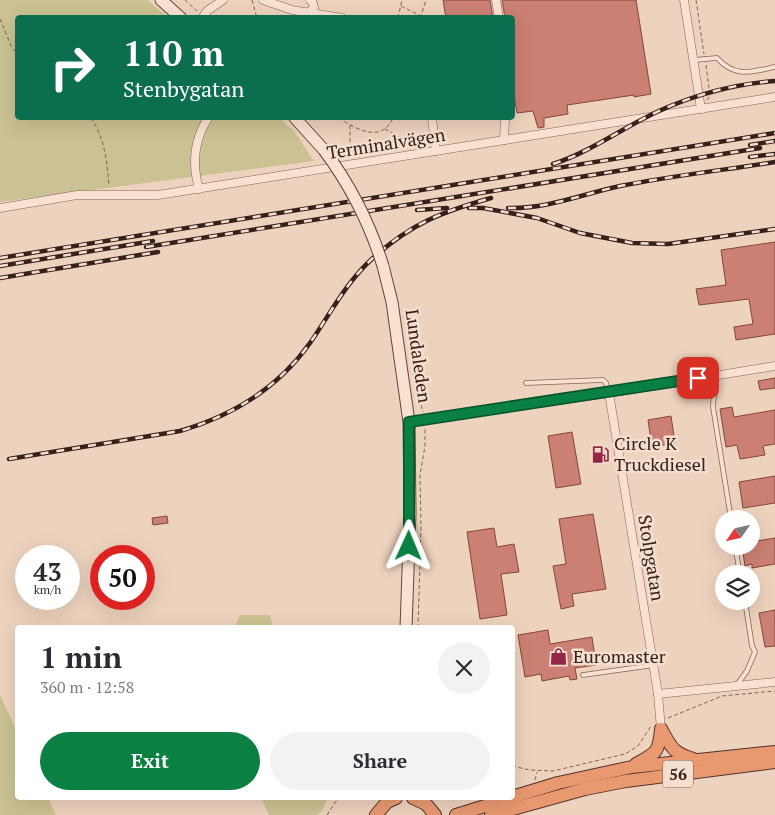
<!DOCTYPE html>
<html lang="en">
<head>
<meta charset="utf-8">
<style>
  :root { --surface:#fff; --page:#f2f2f3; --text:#2b2b33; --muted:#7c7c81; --accent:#0b8043 }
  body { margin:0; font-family:"PT Serif",serif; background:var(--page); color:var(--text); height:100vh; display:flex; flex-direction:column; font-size:19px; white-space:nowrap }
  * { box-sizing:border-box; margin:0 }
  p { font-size:16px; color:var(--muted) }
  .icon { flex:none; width:28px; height:28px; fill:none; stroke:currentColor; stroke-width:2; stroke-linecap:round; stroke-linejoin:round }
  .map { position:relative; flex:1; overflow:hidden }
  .sheet { position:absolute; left:15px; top:625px; width:500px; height:175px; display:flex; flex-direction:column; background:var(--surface); border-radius:5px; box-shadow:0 5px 20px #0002 }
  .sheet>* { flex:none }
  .guide { position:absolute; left:15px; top:15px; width:500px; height:105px; border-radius:5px; box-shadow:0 5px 20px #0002; background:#0b6e4f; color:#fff; overflow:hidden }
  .needle { width:32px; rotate:236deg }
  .controls { position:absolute; left:715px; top:510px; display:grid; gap:10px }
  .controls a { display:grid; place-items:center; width:45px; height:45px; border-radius:50%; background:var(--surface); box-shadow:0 5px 20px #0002; font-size:25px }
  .speed { position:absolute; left:15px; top:545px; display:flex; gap:10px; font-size:25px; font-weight:700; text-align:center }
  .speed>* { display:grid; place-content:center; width:65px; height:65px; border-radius:50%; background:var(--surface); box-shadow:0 5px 20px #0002; line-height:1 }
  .speed small { font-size:12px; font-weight:400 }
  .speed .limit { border:8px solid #d22; background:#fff; color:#111 }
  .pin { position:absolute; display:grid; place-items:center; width:42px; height:42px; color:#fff; margin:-21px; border-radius:10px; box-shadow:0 2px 8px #0006 }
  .me { position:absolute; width:55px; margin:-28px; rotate:1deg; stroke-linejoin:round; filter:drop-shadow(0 0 4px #0008) }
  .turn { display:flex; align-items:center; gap:18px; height:105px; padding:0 25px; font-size:22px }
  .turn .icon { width:65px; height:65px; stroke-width:2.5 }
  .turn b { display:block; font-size:35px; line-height:42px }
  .round { display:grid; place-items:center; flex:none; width:52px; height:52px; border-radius:26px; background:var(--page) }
  .headline { display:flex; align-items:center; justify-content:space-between; height:85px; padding:0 25px }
  h1 { font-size:30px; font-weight:800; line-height:38px }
  .button { display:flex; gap:10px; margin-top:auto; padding:10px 25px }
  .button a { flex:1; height:58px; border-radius:30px; background:var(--accent); color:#fff; font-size:20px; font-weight:800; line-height:58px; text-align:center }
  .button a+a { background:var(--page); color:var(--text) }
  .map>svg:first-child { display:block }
  .green { fill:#cac292 }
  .building { fill:#cb8073; stroke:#83463d }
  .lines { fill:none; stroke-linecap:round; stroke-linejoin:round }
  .service-casing { stroke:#846357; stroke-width:5.5 }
  .minor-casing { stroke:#846357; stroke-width:9 }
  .secondary-casing { stroke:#66443a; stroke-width:13 }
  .trunk-casing { stroke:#52332b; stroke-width:14 }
  .path { stroke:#846357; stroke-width:1; stroke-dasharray:4 2.5; stroke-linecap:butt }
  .service { stroke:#f8e1d0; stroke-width:4 }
  .minor { stroke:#f8e1d0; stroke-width:8 }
  .secondary { stroke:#f8e1d0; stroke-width:11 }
  .trunk { stroke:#e89970; stroke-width:12 }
  .rail-casing { stroke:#34211b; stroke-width:4.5 }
  .rail { stroke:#f5decd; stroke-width:2.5; stroke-dasharray:8; stroke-linecap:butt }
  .secondary-bridge-casing { stroke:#66443a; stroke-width:13; stroke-linecap:butt }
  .secondary-bridge { stroke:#f8e1d0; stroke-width:11 }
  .route-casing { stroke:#07532c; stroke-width:12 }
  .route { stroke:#0b8043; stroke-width:9 }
  .labels { text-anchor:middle; stroke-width:5; stroke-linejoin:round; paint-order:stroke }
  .shield { fill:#f5decd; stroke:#6e5a50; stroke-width:1 }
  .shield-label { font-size:16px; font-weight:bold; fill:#34211b }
  .street-label { font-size:18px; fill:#34211b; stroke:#f5decd }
  .poi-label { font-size:18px; fill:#34211b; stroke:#f5decd; text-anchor:start }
</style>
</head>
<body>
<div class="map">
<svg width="775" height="815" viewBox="0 0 775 815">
  <rect width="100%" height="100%" fill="#edd2bd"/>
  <g class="green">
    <polygon points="0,0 148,0 167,17 18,18 18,118 279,118 294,131 314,161 0,202"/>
    <polygon points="240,615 270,615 273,627 235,627"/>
    <polygon points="0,695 17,732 18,798 48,798 56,815 0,815"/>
    <polygon points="261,798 328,798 322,811 317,815 269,815"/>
  </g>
  <g class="building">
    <polygon points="443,0 490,0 493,18 446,18"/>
    <polygon points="502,0 636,0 651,94 634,97 634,95 567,105 568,114 544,118 544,127 538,128 533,111 517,113 512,83 512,18 505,18"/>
    <polygon points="775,242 775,334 736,340 734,327 753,324 749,299 699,305 696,289 726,285 721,250"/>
    <polygon points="775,378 775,388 760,390 758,381"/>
    <polygon points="732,407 734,417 775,410 775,444 763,446 765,455 740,459 737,445 726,447 720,409"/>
    <polygon points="671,416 675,443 652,447 648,420"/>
    <polygon points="572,432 581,484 556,488 548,436"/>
    <polygon points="775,476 775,503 743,508 739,482"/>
    <polygon points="593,514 606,589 572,594 574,606 561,609 553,566 566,564 559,519"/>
    <polygon points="167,516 168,523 153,525 152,518"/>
    <polygon points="494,528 497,547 514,544 519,572 501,574 507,615 480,619 467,532"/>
    <polygon points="775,538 775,564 752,568 752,564 745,566 742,547 751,546 751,542"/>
    <polygon points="775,610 775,646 765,647 759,613"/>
    <polygon points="548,630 550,644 592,637 596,665 575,668 577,679 570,680 569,676 542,681 541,674 525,677 518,635"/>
  </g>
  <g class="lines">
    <defs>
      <g id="service">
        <path d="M 694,60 L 717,58 C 735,78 751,72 775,67"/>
        <path d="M 716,376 C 718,388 713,395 713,407 L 731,519"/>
        <polyline points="526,383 603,380 606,383 609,393"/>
        <polyline points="735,546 740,574"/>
        <polyline points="583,675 654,665"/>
        <polyline points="736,686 747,671 755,652 752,646 745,601"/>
      </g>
      <g id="minor">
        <polyline points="263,0 292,10 342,18"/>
        <polyline points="496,0 499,18"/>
        <polyline points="684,0 701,109"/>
        <polyline points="309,12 314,8 313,3 310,0"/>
        <polyline points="202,18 207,11 223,0"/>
        <polyline points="432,118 436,151"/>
        <polyline points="504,140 505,118"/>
        <path d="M 199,189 C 192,165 194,140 208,118"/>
        <polyline points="0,208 77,195 158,195 775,97"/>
        <polyline points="609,393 658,694 661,729"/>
        <polyline points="409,422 609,393 775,366"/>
        <polyline points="658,694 775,682"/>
      </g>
      <g id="secondary">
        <polyline points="161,0 181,18"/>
        <polyline points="295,118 324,150"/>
        <polyline points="383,266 392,302 409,422 410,514 406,628"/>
      </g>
      <g id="trunk">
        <path d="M 661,729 C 672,748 672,752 693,759"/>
        <path d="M 636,764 C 656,753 659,753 661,729"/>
        <polyline points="512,797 558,783 632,767 775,752"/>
        <polyline points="413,798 426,804 435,815"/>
        <polyline points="376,815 387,802 396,798"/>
        <polyline points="456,815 511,798"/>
        <polyline points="491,815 585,789 626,781 775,762"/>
      </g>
    </defs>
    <use href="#service" class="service-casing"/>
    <use href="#minor" class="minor-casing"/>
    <use href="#secondary" class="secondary-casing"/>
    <use href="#trunk" class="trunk-casing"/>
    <g class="path">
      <polyline points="185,0 197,11"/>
      <polyline points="252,0 257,18"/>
      <polyline points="696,0 704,54"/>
      <polyline points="401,6 421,16"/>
      <polyline points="398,18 402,0"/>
      <polyline points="420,18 426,0"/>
      <polyline points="0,19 12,48 18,54"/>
      <polyline points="706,65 710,96 707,100"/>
      <path d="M 91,118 C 105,138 107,162 109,186"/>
      <path d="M 339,118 C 356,129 381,144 393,118"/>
      <polyline points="350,125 350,156"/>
      <polyline points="385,129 399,137 420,145"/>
      <polyline points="404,316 408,331 414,379 423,412"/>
      <polyline points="418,628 421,527 420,475 425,446 425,429"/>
      <polyline points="668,718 722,696 775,691"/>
      <polyline points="512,766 530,770 553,771 625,754 638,746 651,726"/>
      <polyline points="535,780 537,772"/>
      <polyline points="327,815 338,798"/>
    </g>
    <use href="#service" class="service"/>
    <use href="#minor" class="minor"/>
    <use href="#secondary" class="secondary"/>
    <use href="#trunk" class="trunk"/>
    <defs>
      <g id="rail">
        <polyline points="750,145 775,141"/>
        <polyline points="750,157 775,154"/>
        <path d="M 553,164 C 584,154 611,136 639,121 C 679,99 729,84 775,81"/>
        <polyline points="469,208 483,208 537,218 580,233 632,243 668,244 775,229"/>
        <path d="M 508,208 C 547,209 583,194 620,186 C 671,176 724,170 775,162"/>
        <polyline points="417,210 447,208"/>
        <polyline points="146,247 760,148"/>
        <polyline points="0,258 775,133"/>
        <polyline points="0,266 153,241"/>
        <polyline points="0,278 158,252"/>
        <path d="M 9,459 L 180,431 C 232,416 278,388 310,343 C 330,314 347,281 373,258 C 412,223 442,212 491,198"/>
      </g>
    </defs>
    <use href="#rail" class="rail-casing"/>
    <use href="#rail" class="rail"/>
    <defs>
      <path id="secondary-bridge" d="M 324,150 C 351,186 370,224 383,266"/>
    </defs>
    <use href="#secondary-bridge" class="secondary-bridge-casing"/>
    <use href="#secondary-bridge" class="secondary-bridge"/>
  </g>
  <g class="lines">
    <defs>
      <polyline id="route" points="409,546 409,422 698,378"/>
    </defs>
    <use href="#route" class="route-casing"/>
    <use href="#route" class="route"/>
  </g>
  <defs>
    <symbol id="fuel-bare" viewBox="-9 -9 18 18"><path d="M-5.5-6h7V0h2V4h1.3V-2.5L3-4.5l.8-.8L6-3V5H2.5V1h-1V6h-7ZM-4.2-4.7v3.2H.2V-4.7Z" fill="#932745" stroke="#f5decd" stroke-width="2.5" paint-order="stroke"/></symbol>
    <symbol id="shop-bare" viewBox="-9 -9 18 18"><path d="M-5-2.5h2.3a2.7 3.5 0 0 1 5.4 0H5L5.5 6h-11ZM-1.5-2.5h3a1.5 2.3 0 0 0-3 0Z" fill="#932745" stroke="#f5decd" stroke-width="2.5" paint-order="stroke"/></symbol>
  </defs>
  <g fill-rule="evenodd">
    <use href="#fuel-bare" x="588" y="442" width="25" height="25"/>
    <use href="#shop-bare" x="546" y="644" width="25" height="25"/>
  </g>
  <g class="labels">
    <rect class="shield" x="663" y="760.5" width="30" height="27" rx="4"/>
    <g class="shield-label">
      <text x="678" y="780">56</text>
    </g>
    <g class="street-label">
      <text transform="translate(386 144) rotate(-9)" y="6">Terminalvägen</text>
      <text transform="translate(418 356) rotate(82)" y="6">Lundaleden</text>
      <text transform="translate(651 558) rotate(81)" y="6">Stolpgatan</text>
    </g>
    <g class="poi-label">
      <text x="614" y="450">Circle K<tspan x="614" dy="21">Truckdiesel</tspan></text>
      <text x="573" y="663">Euromaster</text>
    </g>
  </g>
</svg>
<div class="controls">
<a><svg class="needle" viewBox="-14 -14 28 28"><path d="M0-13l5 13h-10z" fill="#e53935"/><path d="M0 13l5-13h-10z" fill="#7c7c81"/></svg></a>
<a><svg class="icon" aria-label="layers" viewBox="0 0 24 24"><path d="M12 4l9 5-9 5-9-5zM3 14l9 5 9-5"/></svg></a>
</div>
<div class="speed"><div>43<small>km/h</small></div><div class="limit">50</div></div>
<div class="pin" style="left:698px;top:378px;background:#d93025"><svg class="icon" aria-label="arrive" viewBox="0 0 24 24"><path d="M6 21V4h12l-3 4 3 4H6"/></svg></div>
<svg class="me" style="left:409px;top:546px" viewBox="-20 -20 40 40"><path d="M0-17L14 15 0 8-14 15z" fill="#0b8043" stroke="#fff" stroke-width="4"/></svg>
<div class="guide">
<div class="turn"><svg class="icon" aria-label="right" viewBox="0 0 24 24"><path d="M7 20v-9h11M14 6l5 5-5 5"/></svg><div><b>110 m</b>Stenbygatan</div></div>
</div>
<section class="sheet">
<div class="headline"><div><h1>1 min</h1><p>360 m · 12:58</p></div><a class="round"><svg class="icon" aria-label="close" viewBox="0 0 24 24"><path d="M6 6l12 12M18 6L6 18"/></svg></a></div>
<div class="button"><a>Exit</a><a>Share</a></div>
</section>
</div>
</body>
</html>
